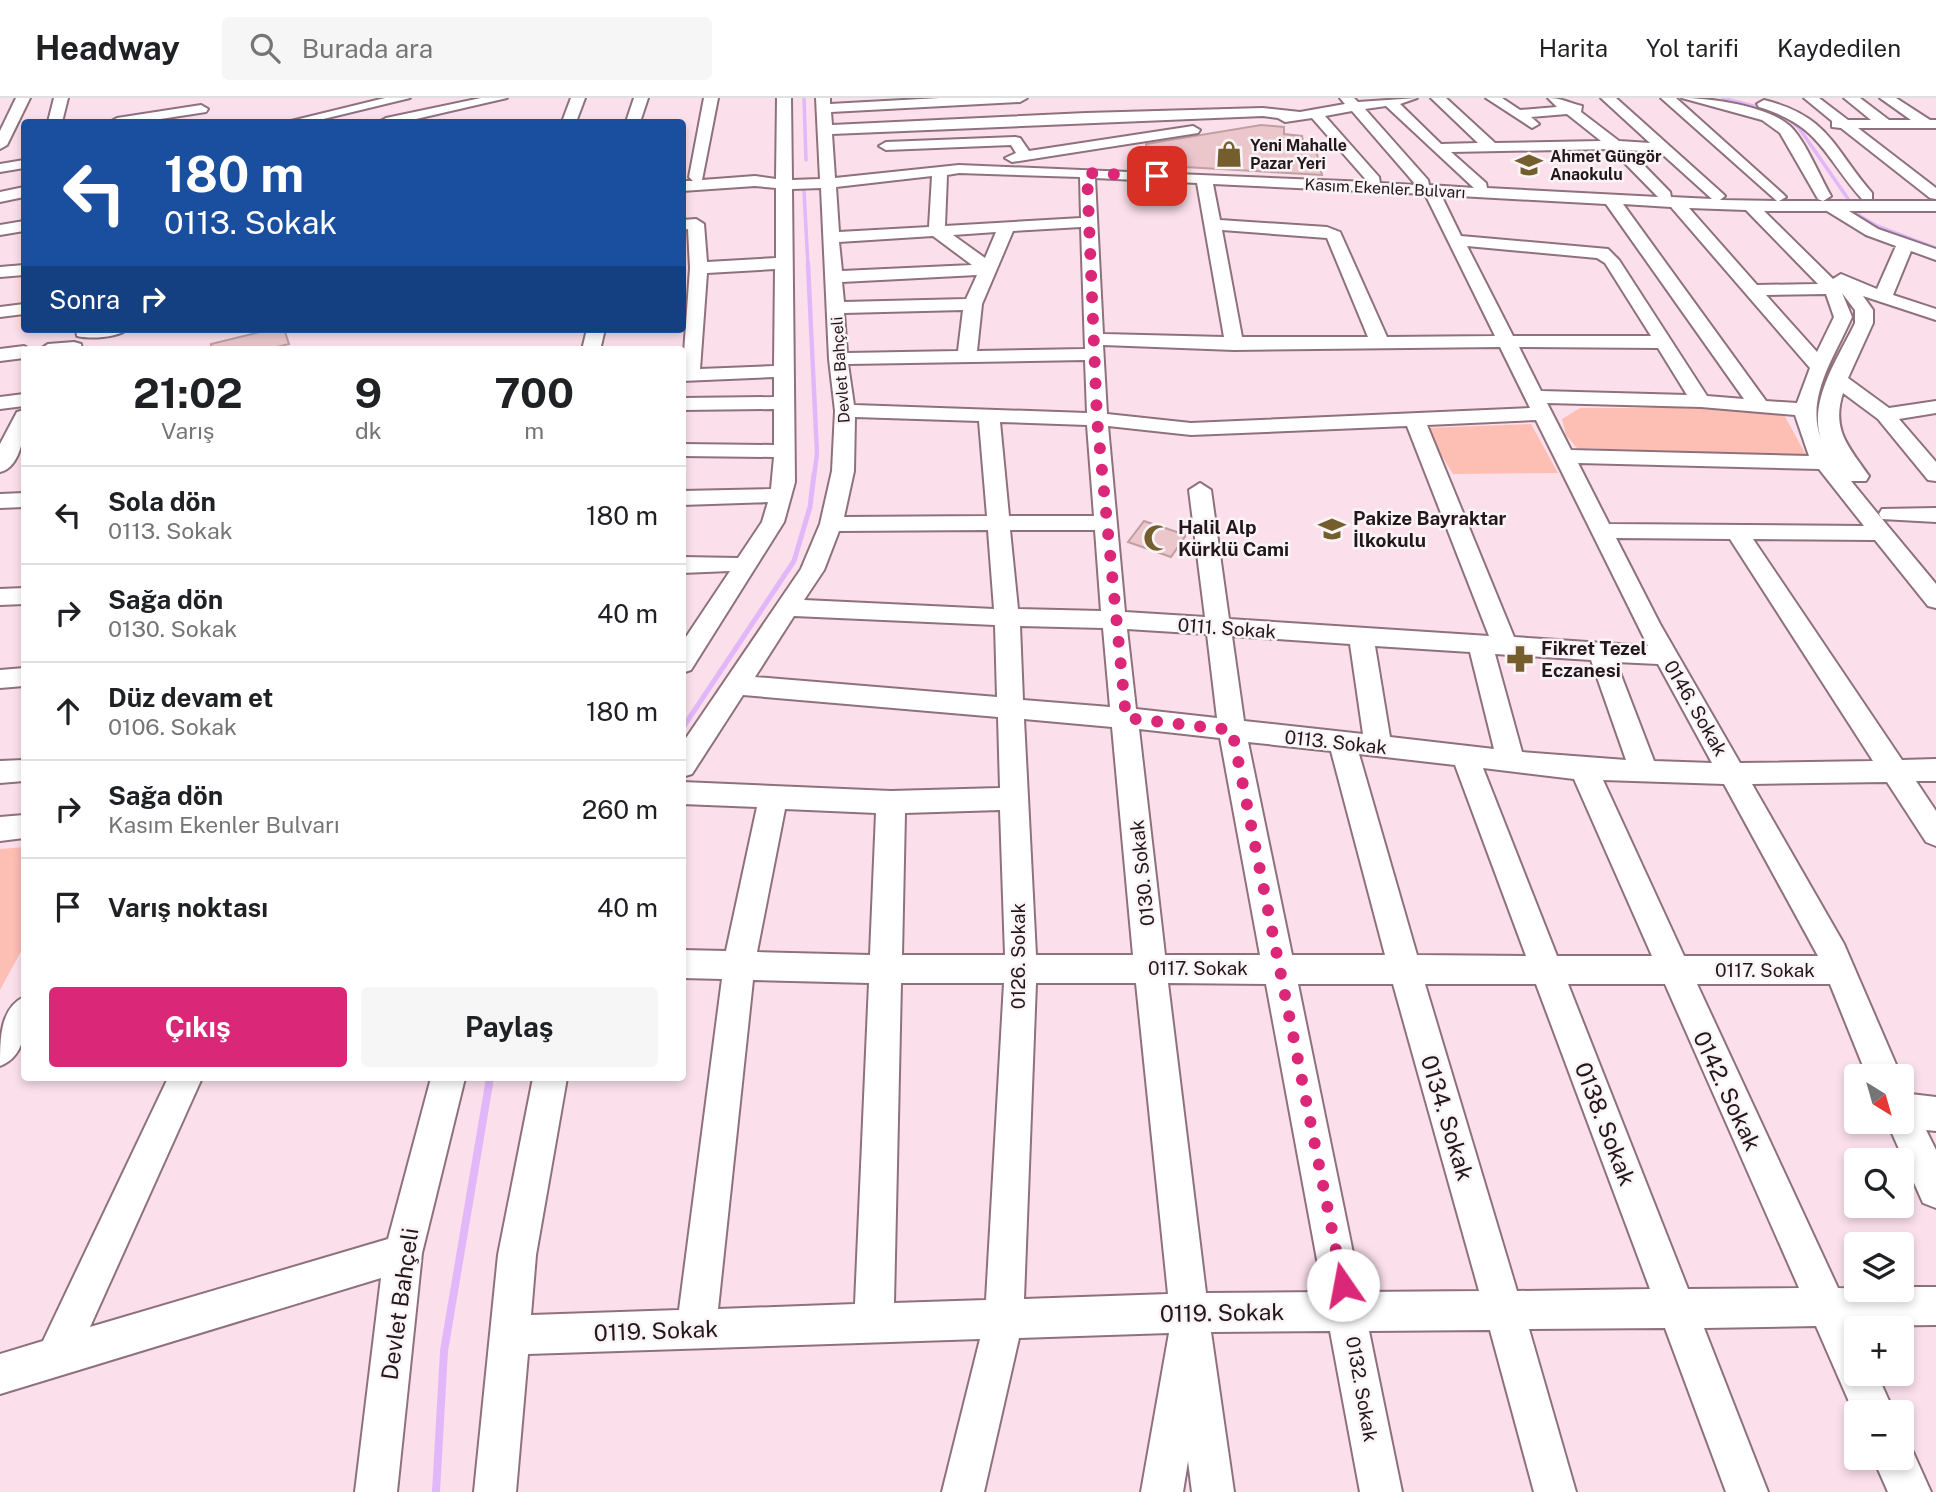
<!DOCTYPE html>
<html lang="tr">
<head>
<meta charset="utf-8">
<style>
  :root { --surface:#fff; --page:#f6f6f6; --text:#202124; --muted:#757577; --line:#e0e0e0; --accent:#db2777 }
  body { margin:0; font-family:"Public Sans",sans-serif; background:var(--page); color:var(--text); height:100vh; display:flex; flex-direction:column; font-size:26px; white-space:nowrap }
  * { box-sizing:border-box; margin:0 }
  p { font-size:23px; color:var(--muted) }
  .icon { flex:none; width:38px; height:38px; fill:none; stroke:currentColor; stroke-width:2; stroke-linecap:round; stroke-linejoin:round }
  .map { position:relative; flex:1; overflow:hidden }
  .sheet { position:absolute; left:21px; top:248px; width:665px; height:735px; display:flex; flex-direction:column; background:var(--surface); border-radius:7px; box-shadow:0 4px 10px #0003 }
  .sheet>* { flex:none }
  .banner { position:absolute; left:21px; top:21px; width:665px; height:214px; border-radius:7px; box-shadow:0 4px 10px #0003; background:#1a4fa0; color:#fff; overflow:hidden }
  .needle { width:46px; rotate:143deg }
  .controls { position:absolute; left:1844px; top:966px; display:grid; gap:14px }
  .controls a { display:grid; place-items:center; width:70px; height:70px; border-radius:7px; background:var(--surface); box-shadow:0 4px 10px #0003; font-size:35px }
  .pin { position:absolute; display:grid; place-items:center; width:60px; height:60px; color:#fff; margin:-30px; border-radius:14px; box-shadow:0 4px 10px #0006 }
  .me { position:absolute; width:77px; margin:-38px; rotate:348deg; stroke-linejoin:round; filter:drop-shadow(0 0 5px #0008) }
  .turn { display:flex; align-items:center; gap:24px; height:147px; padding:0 28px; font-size:32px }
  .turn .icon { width:91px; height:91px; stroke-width:2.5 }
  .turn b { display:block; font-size:49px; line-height:60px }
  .then { display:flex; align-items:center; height:66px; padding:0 28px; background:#0003; gap:14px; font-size:26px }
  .eta { display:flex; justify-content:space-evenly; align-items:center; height:119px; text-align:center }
  .eta b { font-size:42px; font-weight:700; line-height:49px }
  .action { display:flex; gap:14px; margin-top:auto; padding:14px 28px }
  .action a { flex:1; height:80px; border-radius:7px; background:var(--accent); color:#fff; font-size:28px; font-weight:700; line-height:80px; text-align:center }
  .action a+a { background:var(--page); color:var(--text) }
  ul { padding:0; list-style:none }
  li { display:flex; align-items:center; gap:21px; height:98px; padding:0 28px; border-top:2px solid var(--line) }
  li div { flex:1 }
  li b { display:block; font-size:26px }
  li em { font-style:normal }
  header { display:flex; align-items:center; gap:42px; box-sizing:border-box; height:98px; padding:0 35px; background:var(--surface); border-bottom:2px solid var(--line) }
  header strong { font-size:33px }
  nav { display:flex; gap:38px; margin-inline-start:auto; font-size:24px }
  .search { width:490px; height:63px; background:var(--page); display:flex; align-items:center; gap:18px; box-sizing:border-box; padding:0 24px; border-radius:7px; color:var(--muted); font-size:26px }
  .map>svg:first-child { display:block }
  .green { fill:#fdbeb4 }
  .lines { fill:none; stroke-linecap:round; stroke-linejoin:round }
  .stream-far3 { stroke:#e1b7f9; stroke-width:3.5 }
  .stream-far2 { stroke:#e1b7f9; stroke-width:4.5 }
  .stream-far1 { stroke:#e1b7f9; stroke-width:5 }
  .stream { stroke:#e1b7f9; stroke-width:8 }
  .building { fill:#ebc7cc; stroke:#c09ea2; stroke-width:2 }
  .minor-casing { stroke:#8e717d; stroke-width:4 }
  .minor { fill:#fff; fill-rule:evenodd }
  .route { stroke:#db2777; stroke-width:12; stroke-dasharray:0 21.6 }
  .labels { text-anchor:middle; stroke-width:5; stroke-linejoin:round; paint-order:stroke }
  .far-poi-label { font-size:16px; font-weight:bold; fill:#23171c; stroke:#fbf4f6; text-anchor:start }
  .far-street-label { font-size:16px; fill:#23171c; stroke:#fbf4f6 }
  .poi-label { font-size:19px; font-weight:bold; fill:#23171c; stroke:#fbf4f6; text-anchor:start }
  .street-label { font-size:19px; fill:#23171c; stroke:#fbf4f6 }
  .near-street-label { font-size:23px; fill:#23171c; stroke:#fbf4f6 }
</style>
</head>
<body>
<header>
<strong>Headway</strong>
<div class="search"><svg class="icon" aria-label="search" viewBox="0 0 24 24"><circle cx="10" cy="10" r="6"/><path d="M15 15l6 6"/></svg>Burada ara</div>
<nav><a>Harita</a><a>Yol tarifi</a><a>Kaydedilen</a></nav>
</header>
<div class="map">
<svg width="1936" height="1394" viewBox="0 0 1936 1394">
  <rect width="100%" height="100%" fill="#fbe0eb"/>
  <g class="green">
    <polygon points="1580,310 1683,310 1783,315 1806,357 1577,350 1566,337 1562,321"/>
    <polygon points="1531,326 1558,375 1453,376 1425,330"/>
    <polygon points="24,749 24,848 0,892 0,751"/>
  </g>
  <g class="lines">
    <g class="stream-far3">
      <polyline points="804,0 806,62"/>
      <polyline points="1723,0 1765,11"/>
      <polyline points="1782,16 1799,30 1860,118 1877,128 1936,150"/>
      <polyline points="804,93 808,168"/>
    </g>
    <polyline class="stream-far2" points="808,166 817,356 814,378"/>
    <polyline class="stream-far1" points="682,631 794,463 810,409 814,376"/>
    <polyline class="stream" points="436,1394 444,1253 490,980"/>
  </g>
  <g class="building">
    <polygon points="1261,27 1284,29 1284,36 1302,38 1303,43 1314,44 1322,77 1149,67 1147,61 1146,46"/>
    <polygon points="272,231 284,231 289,246 265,252 211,252 211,246"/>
    <polygon points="1144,423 1186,437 1171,459 1128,444"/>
  </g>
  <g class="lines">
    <defs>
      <g id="minor">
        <polygon points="16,0 30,0 7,47 0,51 0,33"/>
        <polygon points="54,0 68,0 62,24 48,24"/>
        <polygon points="385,0 410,0 311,24 287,24"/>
        <polygon points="481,0 507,0 403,24 379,24 386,20"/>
        <polygon points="571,0 585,0 576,24 562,24"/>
        <polygon points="634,0 648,0 640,24 626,24"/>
        <path d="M 704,0 L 718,0 L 702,82 L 755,78 L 776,81 L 777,0 L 791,0 L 792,82 L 820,81 L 816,0 L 830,0 L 830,6 L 940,0 L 1027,0 L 1020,4 L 831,14 L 832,27 L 1086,15 L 1263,10 L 1300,14 L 1345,6 L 1340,0 L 1354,0 L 1358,4 L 1417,0 L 1400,6 L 1441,46 L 1478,45 L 1431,0 L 1446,0 L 1495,45 L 1601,43 L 1567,16 L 1531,19 L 1539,26 L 1532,30 L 1486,0 L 1502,0 L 1520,12 L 1557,9 L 1548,0 C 1562,0 1569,5 1582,8 L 1581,14 L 1619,43 L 1650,45 L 1601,0 L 1616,0 L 1722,95 L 1725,98 L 1720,102 L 1777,103 L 1661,0 L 1676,0 L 1783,96 L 1786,99 L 1779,103 L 1936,103 L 1936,113 L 1849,113 L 1878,131 L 1936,151 L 1936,162 L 1911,153 L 1893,197 L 1936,211 L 1936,222 L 1863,198 L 1873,212 L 1873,225 L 1848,280 L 1889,310 L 1936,303 L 1936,315 L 1899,321 L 1936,364 L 1936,383 L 1928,382 L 1878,321 L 1843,295 C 1831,332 1849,349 1869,378 L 1866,383 L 1851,383 L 1882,421 L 1879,416 L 1882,411 L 1936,410 L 1936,424 L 1882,421 L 1936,486 L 1936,510 L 1928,508 L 1875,442 L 1753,441 L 1902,662 L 1936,661 L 1936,683 L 1916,683 L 1936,713 L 1936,748 L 1926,744 L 1887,684 L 1752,686 L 1844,846 L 1901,978 L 1867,978 L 1830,886 L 1697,886 L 1838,1190 L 1902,1192 L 1902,1189 L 1936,1189 L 1936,1227 L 1855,1228 L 1857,1276 L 1877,1276 L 1894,1314 L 1857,1314 L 1857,1322 L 1816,1228 L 1704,1230 L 1768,1394 L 1726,1394 L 1665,1230 L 1529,1231 L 1576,1394 L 1534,1394 L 1490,1232 L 1369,1233 L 1402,1394 L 1360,1394 L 1330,1233 L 1211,1234 L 1234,1394 L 1192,1394 L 1188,1363 L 1183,1394 L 1141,1394 L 1169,1235 L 1019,1240 L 984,1394 L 942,1394 L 980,1241 L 528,1256 L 516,1394 L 474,1394 L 498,1157 L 533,980 L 567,980 L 536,1157 L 531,1217 L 679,1212 L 722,881 L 682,880 L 682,852 L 726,853 L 757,709 L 682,706 L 682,684 L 891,693 L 1000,690 L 998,619 L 743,597 L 692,676 L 682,679 L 682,646 L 801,471 L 820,426 L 832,373 L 835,313 L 829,261 L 821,90 L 792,91 L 795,384 L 784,424 L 691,572 L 682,575 L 682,545 L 730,473 L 682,475 L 682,459 L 738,460 L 762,424 L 768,404 L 682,407 L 682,393 L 771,391 L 774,359 L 682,358 L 682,346 L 774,347 L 774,311 L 682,312 L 682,300 L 774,299 L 774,279 L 682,283 L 690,170 L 688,131 L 682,132 L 682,122 L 696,121 L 704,126 L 707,164 L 776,160 L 776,90 L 755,88 L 682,93 L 682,83 L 693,83 L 689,79 ZM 1386,8 L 1474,90 L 1429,87 L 1428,82 L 1365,11 ZM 1352,13 L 1416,87 L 1380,85 L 1379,79 L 1325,18 ZM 1263,18 L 1278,20 L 1285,24 L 1312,20 L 1368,84 L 959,67 L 835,80 L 832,36 ZM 1611,51 L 1658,99 L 1487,90 L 1486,85 L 1451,54 ZM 1629,52 L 1661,55 L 1712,101 L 1671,99 L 1670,94 ZM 959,75 L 1080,79 L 1081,120 L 945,128 L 947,77 ZM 932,78 L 929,129 L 839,134 L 836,89 ZM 1095,80 L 1197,85 L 1224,239 L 1103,236 ZM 1213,86 L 1425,96 L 1495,238 L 1387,239 L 1340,134 L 1327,129 L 1220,122 ZM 1441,97 L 1606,106 L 1744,301 L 1707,298 L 1619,162 L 1608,151 L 1461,138 ZM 1623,106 L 1671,109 L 1810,270 L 1797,305 L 1766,303 ZM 1689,110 L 1746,112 L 1818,186 L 1757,187 ZM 1764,113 L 1827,113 L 1866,137 L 1896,148 L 1877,191 L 1841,176 L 1833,181 ZM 1081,129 L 1085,251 L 977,253 L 982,206 L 1013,133 ZM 1222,132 L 1327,140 L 1368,239 L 1242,239 ZM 996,134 L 985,160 L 953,137 ZM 933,138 L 972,167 L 842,173 L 839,144 ZM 1467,148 L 1597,160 L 1605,165 L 1651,238 L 1513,238 ZM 775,171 L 774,268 L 700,271 L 707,175 ZM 977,177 L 966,201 L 844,204 L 842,184 ZM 1842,195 L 1855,212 L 1855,225 C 1839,259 1808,302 1821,341 C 1805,299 1835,258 1852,219 ZM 1826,196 L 1834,219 L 1817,254 L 1766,197 ZM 963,212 L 958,253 L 847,255 L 844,215 ZM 1103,247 L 1234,252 L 1500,249 L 1530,310 L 1191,325 L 1107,316 ZM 1519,249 L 1658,250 L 1687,297 L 1541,293 ZM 1085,262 L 1087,315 L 854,307 L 848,266 ZM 1547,305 L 1701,309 L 1795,317 L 1809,358 L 1571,352 ZM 855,319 L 979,323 L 987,418 L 844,419 L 854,373 ZM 1536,322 L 1648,548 L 1514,539 L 1427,327 ZM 1000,324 L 1087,327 L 1094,418 L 1009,418 ZM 1108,328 L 1191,337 L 1407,328 L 1489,538 L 1229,521 L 1211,392 L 1200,385 L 1189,392 L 1205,519 L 1125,514 ZM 1578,365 L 1819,371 L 1864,428 L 1609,426 ZM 988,432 L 994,511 L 804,502 L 824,472 L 839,433 ZM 1010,432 L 1095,432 L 1101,513 L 1018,511 ZM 1616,440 L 1730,441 L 1873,663 L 1740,665 L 1660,526 ZM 794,518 L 995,527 L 997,599 L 755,579 ZM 1020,528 L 1103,530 L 1110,609 L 1023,602 ZM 1127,531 L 1207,536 L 1217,620 L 1136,611 ZM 1232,538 L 1350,546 L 1363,636 L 1244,623 ZM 1375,548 L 1470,554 L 1494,651 L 1390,639 ZM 1495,556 L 1591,562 L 1626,662 L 1522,654 ZM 1616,564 L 1658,566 L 1712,665 L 1654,663 ZM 1024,621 L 1112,629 L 1133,857 L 1036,857 ZM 1139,631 L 1220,640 L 1260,857 L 1165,857 ZM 1248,644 L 1331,653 L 1385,857 L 1292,857 ZM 1359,656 L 1455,667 L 1526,858 L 1417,857 ZM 1483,670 L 1574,681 L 1652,858 L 1557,858 ZM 1603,682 L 1724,686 L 1818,858 L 1684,858 ZM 785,711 L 876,715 L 870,857 L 757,854 ZM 1000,712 L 1005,857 L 902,857 L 905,715 ZM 753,882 L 869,885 L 855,1206 L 718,1211 ZM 901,885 L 1004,885 L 986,1202 L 894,1205 ZM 1036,885 L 1136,885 L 1168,1196 L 1024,1201 ZM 1168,885 L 1266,886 L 1323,1194 L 1206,1195 ZM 1298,886 L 1393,886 L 1479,1193 L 1361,1194 ZM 1425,886 L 1536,886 L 1650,1191 L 1517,1193 ZM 1568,886 L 1665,886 L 1799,1190 L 1688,1191 Z"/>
        <path d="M 1682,0 C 1712,0 1767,8 1790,28 C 1805,42 1820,79 1831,98 L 1823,103 L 1818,101 L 1780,35 L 1762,22 Z"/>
        <polygon points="1804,0 1819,0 1848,22 1871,22 1844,0 1860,0 1889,22 1911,22 1880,0 1896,0 1930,22 1936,22 1936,30 1858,30 1936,90 1936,101 1930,100 1841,30 1832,29 1832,23"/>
        <path d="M 1764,2 C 1829,18 1833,50 1872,95 L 1872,101 L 1862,101 C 1823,57 1821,28 1759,9 L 1757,6 Z"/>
        <polygon points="201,7 208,11 206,14 141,24 110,24 117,20"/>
        <polygon points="1193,28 1200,32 1198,35 1012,64 1005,60 1016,55 1011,47 886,52 879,48 886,44 1015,39 1020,40 1029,53"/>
        <polygon points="24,62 24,70 0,74 0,66"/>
        <polygon points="24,89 24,99 0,104 0,94"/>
        <polygon points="24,123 24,133 0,137 0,127"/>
        <polygon points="24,167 24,177 0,179 0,169"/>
        <polygon points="24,206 24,216 0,219 0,209"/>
        <path d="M 76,231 L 127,231 C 118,240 89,241 77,238 Z"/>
        <polygon points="587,231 605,231 600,252 582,252"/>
        <polygon points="74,244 81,246 82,252 39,252 48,246"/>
        <polygon points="24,248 32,252 24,252 24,260 0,263 0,251"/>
        <polygon points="24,296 24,308 0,311 0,299"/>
        <path d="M 24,312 C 26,330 22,369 0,374 L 0,346 L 17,314 Z"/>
        <polygon points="24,395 24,409 0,410 0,396"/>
        <polygon points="24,490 24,506 0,507 0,491"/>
        <polygon points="24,570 24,588 0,590 0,572"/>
        <polygon points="24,662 24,683 0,685 0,663"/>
        <polygon points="24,717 24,740 0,743 0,719"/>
        <path d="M 24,899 C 26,925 28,957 0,968 C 0,941 0,910 24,899 Z"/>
        <polygon points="168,980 202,980 90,1229 388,1141 431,980 465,980 422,1155 397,1394 355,1394 381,1180 0,1296 0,1256 43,1243"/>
        <polygon points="1902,995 1936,999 1936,1033 1926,1032 1936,1052 1936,1110 1923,1105 1887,1024 1902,1024"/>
        <polygon points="1902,1343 1909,1345 1931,1394 1888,1394 1873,1360 1902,1360"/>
      </g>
    </defs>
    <use href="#minor" class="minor-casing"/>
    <use href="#minor" class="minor"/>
  </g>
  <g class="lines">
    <polyline class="route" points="1157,78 1087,75 1097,321 1126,620 1232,632 1343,1187"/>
  </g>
  <defs>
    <symbol id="shop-bare" viewBox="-9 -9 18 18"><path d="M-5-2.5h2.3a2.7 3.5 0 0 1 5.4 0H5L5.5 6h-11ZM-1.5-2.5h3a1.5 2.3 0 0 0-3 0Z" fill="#745e2e" stroke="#fbf4f6" stroke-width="2.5" paint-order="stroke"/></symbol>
    <symbol id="school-bare" viewBox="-9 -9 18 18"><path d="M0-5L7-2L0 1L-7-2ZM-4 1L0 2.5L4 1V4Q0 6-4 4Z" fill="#745e2e" stroke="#fbf4f6" stroke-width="2.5" paint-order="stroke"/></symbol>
    <symbol id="mosque-bare" viewBox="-9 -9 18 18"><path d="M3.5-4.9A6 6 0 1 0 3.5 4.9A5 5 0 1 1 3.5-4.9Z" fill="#745e2e" stroke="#fbf4f6" stroke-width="2.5" paint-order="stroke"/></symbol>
    <symbol id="pharmacy-bare" viewBox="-9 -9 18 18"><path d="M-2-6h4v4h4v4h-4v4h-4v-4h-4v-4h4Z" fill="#745e2e" stroke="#fbf4f6" stroke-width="2.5" paint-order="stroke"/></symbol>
  </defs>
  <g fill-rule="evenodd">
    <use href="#shop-bare" x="1210" y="37" width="38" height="38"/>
    <use href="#school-bare" x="1510" y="48" width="38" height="38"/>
    <use href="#school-bare" x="1313" y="412" width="38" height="38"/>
    <use href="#mosque-bare" x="1138" y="421" width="38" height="38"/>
    <use href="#pharmacy-bare" x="1501" y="542" width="38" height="38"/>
  </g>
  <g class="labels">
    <g class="far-poi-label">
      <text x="1250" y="53">Yeni Mahalle<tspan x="1250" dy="18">Pazar Yeri</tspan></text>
      <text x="1550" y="64">Ahmet Güngör<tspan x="1550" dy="18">Anaokulu</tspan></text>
    </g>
    <g class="far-street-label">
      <text transform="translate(1385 90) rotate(3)" y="6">Kasım Ekenler Bulvarı</text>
      <text transform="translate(840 272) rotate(-94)" y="6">Devlet Bahçeli</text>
    </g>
    <g class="poi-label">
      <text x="1353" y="427">Pakize Bayraktar<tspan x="1353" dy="22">İlkokulu</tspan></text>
      <text x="1178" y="436">Halil Alp<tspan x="1178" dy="22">Kürklü Cami</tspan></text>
      <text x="1541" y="557">Fikret Tezel<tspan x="1541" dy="22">Eczanesi</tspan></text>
    </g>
    <g class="street-label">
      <text transform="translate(1227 530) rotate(4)" y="7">0111. Sokak</text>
      <text transform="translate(1696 610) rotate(60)" y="7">0146. Sokak</text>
      <text transform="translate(1336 644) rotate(6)" y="7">0113. Sokak</text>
      <text transform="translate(1142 775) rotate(-96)" y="7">0130. Sokak</text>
      <text transform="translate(1018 858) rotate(-90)" y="7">0126. Sokak</text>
      <text x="1198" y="877">0117. Sokak</text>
      <text x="1765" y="879">0117. Sokak</text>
      <text transform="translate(1362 1291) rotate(80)" y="7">0132. Sokak</text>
    </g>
    <g class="near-street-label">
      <text transform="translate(1727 993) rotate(65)" y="8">0142. Sokak</text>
      <text transform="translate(1447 1020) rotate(73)" y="8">0134. Sokak</text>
      <text transform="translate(1605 1026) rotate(69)" y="8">0138. Sokak</text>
      <text transform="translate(400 1206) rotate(-82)" y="8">Devlet Bahçeli</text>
      <text transform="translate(1222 1215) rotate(-1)" y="8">0119. Sokak</text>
      <text transform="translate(656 1233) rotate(-2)" y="8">0119. Sokak</text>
    </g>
  </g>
</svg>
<div class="controls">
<a><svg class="needle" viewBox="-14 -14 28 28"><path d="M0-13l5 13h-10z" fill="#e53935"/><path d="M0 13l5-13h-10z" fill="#757577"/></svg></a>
<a><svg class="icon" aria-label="search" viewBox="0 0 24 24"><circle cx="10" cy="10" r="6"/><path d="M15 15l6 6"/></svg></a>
<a><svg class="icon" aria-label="layers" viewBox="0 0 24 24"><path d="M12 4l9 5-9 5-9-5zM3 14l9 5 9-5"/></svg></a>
<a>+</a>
<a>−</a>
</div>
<div class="pin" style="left:1157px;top:78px;background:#d93025"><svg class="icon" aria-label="arrive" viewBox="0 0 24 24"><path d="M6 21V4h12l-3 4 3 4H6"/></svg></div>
<svg class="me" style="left:1343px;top:1187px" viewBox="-20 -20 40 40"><circle r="19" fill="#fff"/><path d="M0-13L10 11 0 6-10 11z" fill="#db2777"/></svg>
<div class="banner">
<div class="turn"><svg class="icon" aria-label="left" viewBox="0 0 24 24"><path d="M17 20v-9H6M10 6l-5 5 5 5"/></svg><div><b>180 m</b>0113. Sokak</div></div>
<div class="then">Sonra<svg class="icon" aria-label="right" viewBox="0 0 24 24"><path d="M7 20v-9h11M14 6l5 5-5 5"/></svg></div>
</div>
<section class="sheet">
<div class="eta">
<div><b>21:02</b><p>Varış</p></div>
<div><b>9</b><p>dk</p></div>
<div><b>700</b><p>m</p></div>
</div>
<ul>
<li><svg class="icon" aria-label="left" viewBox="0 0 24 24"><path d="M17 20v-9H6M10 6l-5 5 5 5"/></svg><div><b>Sola dön</b><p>0113. Sokak</p></div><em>180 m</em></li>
<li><svg class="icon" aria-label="right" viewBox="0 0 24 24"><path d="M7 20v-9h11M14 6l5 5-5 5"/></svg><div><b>Sağa dön</b><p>0130. Sokak</p></div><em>40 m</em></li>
<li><svg class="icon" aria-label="ahead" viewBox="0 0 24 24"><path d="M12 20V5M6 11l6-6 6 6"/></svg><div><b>Düz devam et</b><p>0106. Sokak</p></div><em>180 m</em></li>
<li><svg class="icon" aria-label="right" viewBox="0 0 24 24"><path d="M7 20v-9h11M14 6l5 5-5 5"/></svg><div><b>Sağa dön</b><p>Kasım Ekenler Bulvarı</p></div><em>260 m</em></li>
<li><svg class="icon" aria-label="arrive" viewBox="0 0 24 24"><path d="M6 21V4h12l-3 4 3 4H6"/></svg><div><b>Varış noktası</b></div><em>40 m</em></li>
</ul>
<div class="action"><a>Çıkış</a><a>Paylaş</a></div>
</section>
</div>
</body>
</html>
